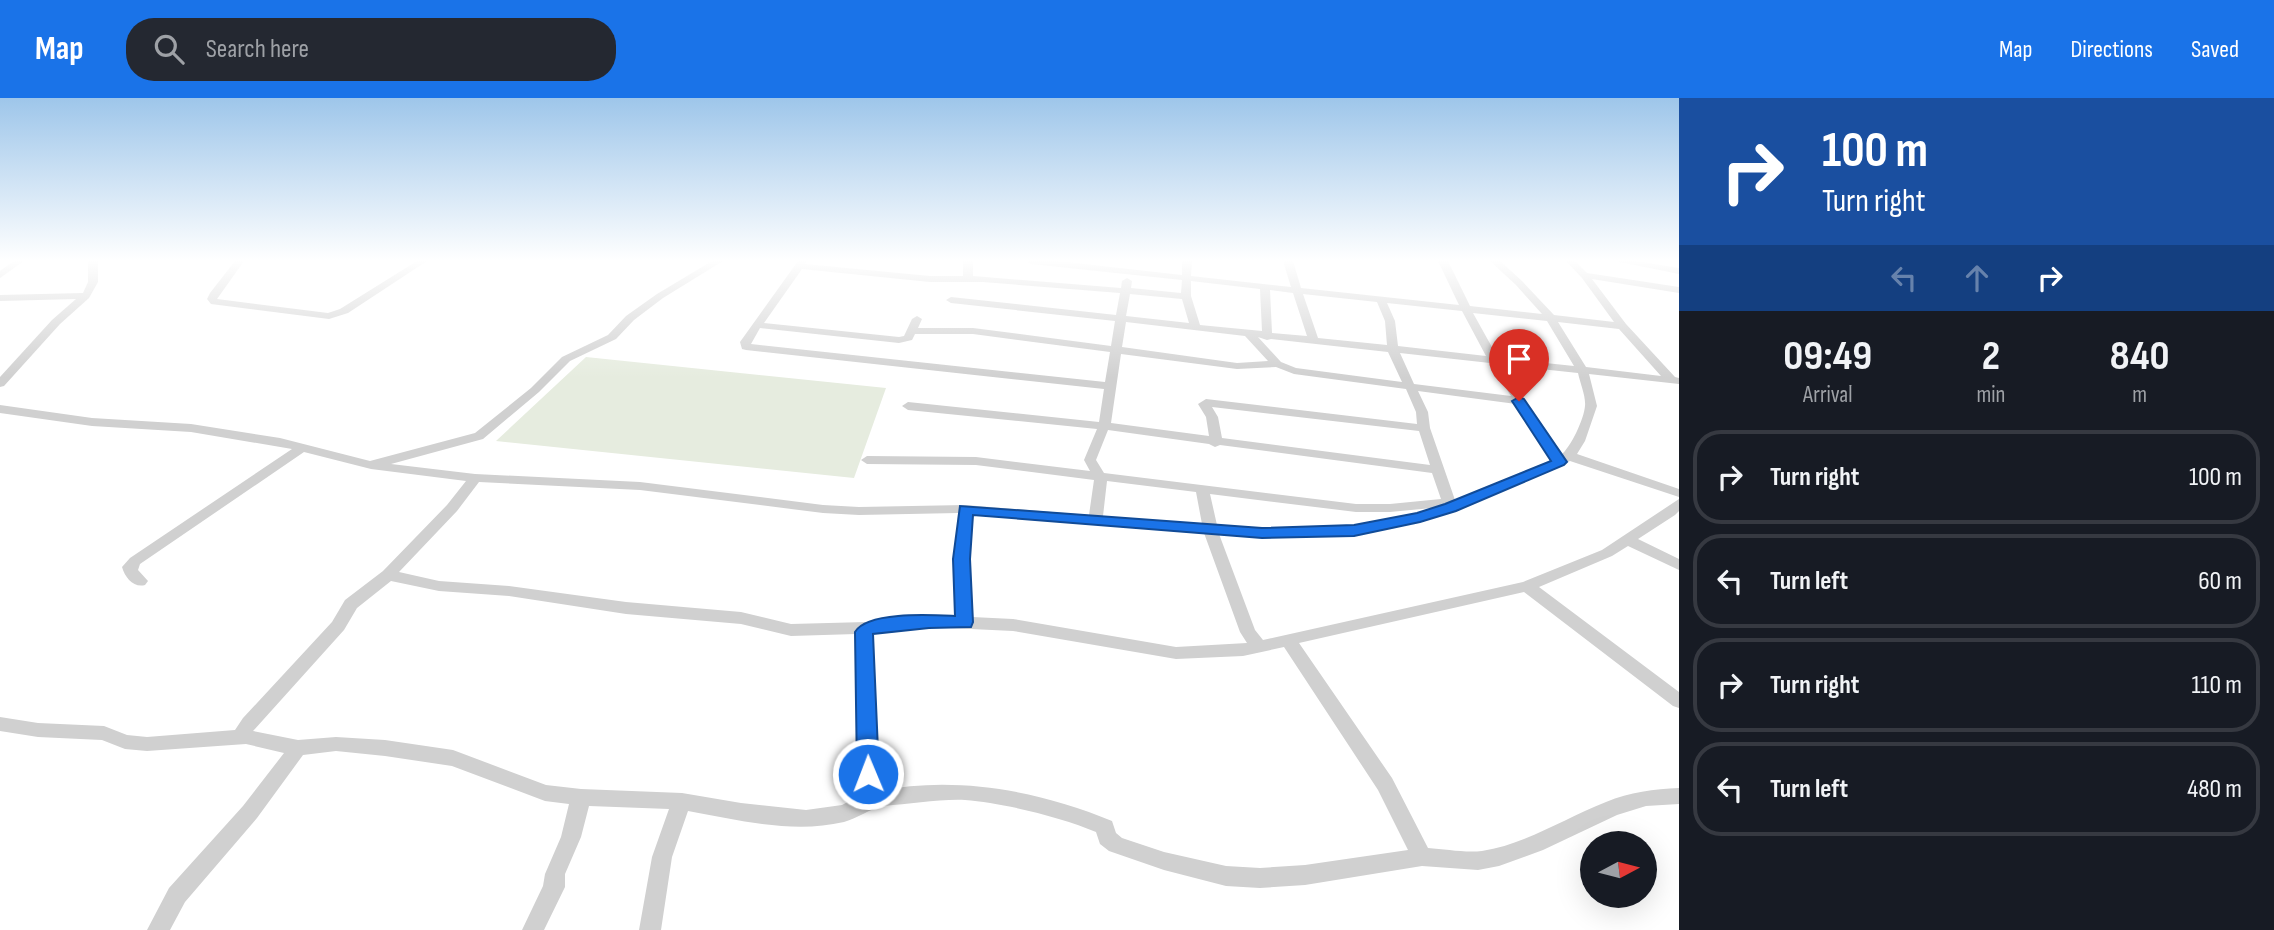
<!DOCTYPE html>
<html lang="en">
<head>
<meta charset="utf-8">
<style>
  :root { --surface:#171b24; --page:#242831; --text:#f1f3f6; --muted:#9ea1a6; --line:#363941; --accent:#1a73e8 }
  body { margin:0; font-family:"Sofia Sans Condensed",sans-serif; background:var(--page); color:var(--text); height:100vh; display:flex; flex-direction:column; font-size:26px; white-space:nowrap }
  * { box-sizing:border-box; margin:0 }
  p { font-size:23px; color:var(--muted) }
  .icon { flex:none; width:38px; height:38px; fill:none; stroke:currentColor; stroke-width:2; stroke-linecap:round; stroke-linejoin:round }
  .map { position:relative; flex:1; overflow:hidden }
  .sheet { display:flex; flex-direction:column; background:var(--surface); width:595px }
  .sheet>* { flex:none }
  .guide { background:#1a4fa0; color:#fff; overflow:hidden }
  .needle { width:46px; rotate:83deg }
  .buttons { position:absolute; left:1580px; top:733px; display:grid; gap:14px }
  .buttons a { display:grid; place-items:center; width:77px; height:77px; border-radius:50%; background:var(--surface); box-shadow:0 7px 28px #0002; font-size:35px }
  .pin { position:absolute; display:grid; place-items:center; width:60px; height:60px; color:#fff; margin:-72px -30px; border-radius:50% 50% 50% 0; rotate:-45deg; box-shadow:0 0 7px #0007 }
  .pin .icon { rotate:45deg }
  .me { position:absolute; width:77px; margin:-38px; rotate:359deg; stroke-linejoin:round; filter:drop-shadow(0 0 5px #0008) }
  .turn { display:flex; align-items:center; gap:24px; height:147px; padding:0 28px; font-size:32px }
  .turn .icon { width:91px; height:91px; stroke-width:2.5 }
  .turn b { display:block; font-size:49px; line-height:60px }
  .lanes { display:flex; align-items:center; height:66px; padding:0 28px; background:#0003; justify-content:center; gap:35px; direction:ltr }
  .lanes .off { opacity:.35 }
  .eta { display:flex; justify-content:space-evenly; align-items:center; height:119px; text-align:center }
  .eta b { font-size:42px; font-weight:700; line-height:49px }
  ul { padding:0; list-style:none }
  li { display:flex; align-items:center; gap:21px; height:94px; margin:0 14px 10px; padding:0 14px; border:4px solid var(--line); border-radius:28px }
  li div { flex:1 }
  li b { display:block; font-size:26px }
  li em { font-style:normal }
  header { display:flex; align-items:center; gap:42px; box-sizing:border-box; height:98px; padding:0 35px; background:var(--accent); color:#fff }
  header strong { font-size:33px }
  nav { display:flex; gap:38px; margin-inline-start:auto; font-size:24px }
  .search { width:490px; height:63px; background:var(--page); display:flex; align-items:center; gap:18px; box-sizing:border-box; padding:0 24px; border-radius:28px; color:var(--muted); font-size:26px }
  main { display:flex; flex:1; min-height:0 }
  .map>svg:first-child { display:block }
  .green { fill:#e6ecdf }
  .lines { fill:none; stroke-linecap:round; stroke-linejoin:round }
  .minor { fill:#d0d0d0; fill-rule:evenodd }
  .route { fill:#1a73e8; stroke:#114b97; stroke-width:2 }
</style>
</head>
<body>
<header>
<strong>Map</strong>
<div class="search"><svg class="icon" aria-label="search" viewBox="0 0 24 24"><circle cx="10" cy="10" r="6"/><path d="M15 15l6 6"/></svg>Search here</div>
<nav><a>Map</a><a>Directions</a><a>Saved</a></nav>
</header>
<main>
<div class="map">
<svg width="1679" height="832" viewBox="0 0 1679 832">
  <rect width="100%" height="100%" fill="#fff"/>
  <polygon class="green" points="586,259 886,290 854,380 496,343"/>
  <g class="lines">
    <g class="minor">
      <polygon points="14,163 24,163 0,180 0,173"/>
      <polygon points="88,163 98,163 98,184 89,200 60,226 4,288 0,289 0,279 52,222 76,201 0,203 0,197 83,195 88,184"/>
      <polygon points="235,163 244,163 217,201 328,215 340,211 417,163 427,163 348,215 329,221 211,206 207,201 210,195"/>
      <path d="M 712,163 L 723,163 L 663,200 L 634,222 L 616,241 L 570,263 L 539,294 L 483,341 L 391,366 L 475,376 L 640,384 L 823,407 L 859,409 L 965,407 L 1089,417 L 1094,382 L 976,367 L 867,366 L 861,362 L 867,358 L 976,359 L 1090,373 L 1084,362 L 1097,331 L 908,312 L 902,308 L 908,304 L 1099,324 L 1104,291 L 746,252 L 742,251 L 740,244 L 798,163 L 807,163 L 805,166 L 930,178 L 963,178 L 963,163 L 973,163 L 973,178 L 1121,190 L 1122,183 L 1127,180 L 1132,183 L 1131,190 L 1181,195 L 1182,182 L 1031,166 L 1027,163 L 1057,163 L 1182,177 L 1182,163 L 1192,163 L 1191,178 L 1291,189 L 1283,163 L 1293,163 L 1301,190 L 1459,207 L 1438,163 L 1448,163 L 1470,208 L 1542,216 L 1516,187 L 1490,163 L 1500,163 L 1522,183 L 1554,217 L 1614,224 L 1582,180 L 1566,163 L 1575,163 L 1587,175 L 1679,189 L 1679,195 L 1592,181 L 1626,226 L 1675,279 L 1679,280 L 1679,286 L 1589,276 L 1597,308 L 1585,343 L 1577,356 L 1679,391 L 1679,399 L 1570,363 L 1455,412 L 1420,423 L 1354,438 L 1262,440 L 1219,436 L 1255,532 L 1263,542 L 1523,484 L 1602,452 L 1679,401 L 1679,413 L 1675,417 L 1638,441 L 1679,461 L 1679,472 L 1628,448 L 1612,458 L 1539,489 L 1679,594 L 1679,610 L 1673,608 L 1524,494 L 1299,545 L 1392,680 L 1428,750 C 1445,751 1465,755 1482,753 C 1526,746 1565,720 1606,704 C 1630,694 1654,691 1679,690 L 1679,706 L 1646,708 L 1617,717 L 1543,752 L 1499,768 L 1478,772 L 1422,768 L 1305,787 L 1260,790 L 1226,788 L 1164,772 L 1109,753 L 1100,746 L 1096,734 C 1061,719 1003,705 965,702 C 939,701 910,706 884,708 C 869,711 858,720 844,724 C 793,736 738,722 688,713 L 672,759 L 661,832 L 639,832 L 652,759 L 669,711 L 589,708 L 581,739 L 565,776 L 565,789 L 544,832 L 522,832 L 543,788 L 545,776 L 561,739 L 569,706 L 545,703 L 452,668 L 385,658 L 336,653 L 303,657 L 257,720 L 185,804 L 170,832 L 147,832 L 169,790 L 243,708 L 284,655 L 246,646 L 147,653 L 125,651 L 102,642 L 38,639 L 0,633 L 0,619 L 38,625 L 104,628 L 127,637 L 147,639 L 235,632 L 243,620 L 332,524 L 345,502 L 383,473 L 447,407 L 466,383 L 371,371 L 304,354 L 140,466 L 138,472 L 148,483 L 145,487 C 134,490 125,480 122,469 L 130,460 L 292,351 L 191,334 L 92,328 L 0,315 L 0,307 L 92,320 L 191,326 L 280,340 L 370,363 L 475,335 L 531,290 L 562,259 L 608,237 L 626,218 L 657,196 ZM 802,171 L 930,184 L 983,184 L 1120,195 L 1116,217 L 951,199 L 946,202 L 951,205 L 1115,223 L 1111,248 L 973,230 L 918,230 L 922,221 L 917,218 L 912,221 L 904,238 L 899,239 L 764,225 ZM 1191,183 L 1260,191 L 1262,233 L 1200,227 L 1191,198 ZM 1270,192 L 1293,195 L 1307,238 L 1272,235 ZM 1130,196 L 1182,201 L 1189,225 L 1126,218 ZM 1303,196 L 1377,204 L 1385,223 L 1387,247 L 1318,240 ZM 1387,205 L 1462,213 L 1486,258 L 1398,248 L 1395,223 ZM 1473,215 L 1547,223 L 1574,268 L 1498,260 ZM 1126,224 L 1245,238 L 1268,263 L 1237,265 L 1122,249 ZM 1558,224 L 1619,231 L 1661,278 L 1586,269 ZM 760,230 L 899,245 L 912,242 L 915,236 L 973,236 L 1110,254 L 1105,284 L 751,246 ZM 1258,239 L 1267,242 L 1271,241 L 1388,254 L 1402,284 L 1296,270 L 1281,264 ZM 1400,255 L 1490,265 L 1511,298 L 1414,286 ZM 1121,256 L 1237,271 L 1276,269 L 1294,276 L 1406,291 L 1416,314 L 1417,326 L 1206,301 L 1198,306 L 1206,319 L 1209,338 L 1111,325 ZM 1502,267 L 1578,275 C 1580,285 1586,298 1585,308 C 1584,321 1571,349 1561,357 ZM 1418,293 L 1516,306 L 1552,362 L 1455,402 L 1430,330 L 1428,314 ZM 1212,309 L 1419,333 L 1430,367 L 1222,340 L 1218,319 ZM 1108,332 L 1209,346 L 1215,349 L 1220,347 L 1432,375 L 1441,401 L 1390,406 L 1356,406 L 1104,375 L 1096,362 ZM 1107,383 L 1196,394 L 1202,426 L 1103,418 ZM 479,384 L 640,392 L 823,415 L 859,417 L 958,415 L 955,461 L 956,518 L 929,517 L 866,524 L 791,526 L 741,514 L 626,504 L 509,488 L 439,483 L 399,474 L 457,413 ZM 1210,396 L 1356,414 L 1390,414 L 1432,410 C 1363,433 1289,433 1217,427 ZM 972,416 L 1204,435 L 1240,534 L 1247,545 L 1176,549 L 1013,521 L 972,519 L 969,461 ZM 391,483 L 439,493 L 509,498 L 626,516 L 741,526 L 791,538 L 856,536 L 859,698 L 842,707 L 806,712 L 741,705 L 682,695 L 581,691 L 546,687 L 453,652 L 385,642 L 336,639 L 298,642 L 253,633 L 344,532 L 357,510 ZM 929,529 L 1013,533 L 1176,561 L 1243,558 L 1284,549 L 1378,692 L 1408,752 L 1305,767 L 1260,770 L 1226,768 L 1164,754 L 1122,740 L 1116,735 L 1112,723 C 1040,693 956,677 878,693 L 872,536 L 876,533 Z"/>
      <polygon points="1615,163 1636,163 1679,170 1679,176"/>
    </g>
  </g>
  <linearGradient id="sky" x2="0" y2="1"><stop stop-color="#9ec6ea"/><stop offset="0.58" stop-color="#fff"/><stop offset="1" stop-color="#fff" stop-opacity="0"/></linearGradient>
  <rect width="1679" height="280" fill="url(#sky)"/>
  <path class="route" d="M 1519,299 L 1524,301 L 1567,364 L 1564,367 L 1456,413 L 1420,424 L 1354,438 L 1262,440 L 973,417 L 970,461 L 973,524 L 971,529 L 929,530 L 873,536 L 879,676 L 876,682 L 868,685 L 860,682 L 857,676 L 855,534 C 867,513 932,517 955,518 L 953,461 L 960,408 L 1262,430 L 1354,427 L 1417,415 L 1445,406 L 1551,363 L 1512,303 Z"/>
</svg>
<div class="buttons">
<a><svg class="needle" viewBox="-14 -14 28 28"><path d="M0-13l5 13h-10z" fill="#e53935"/><path d="M0 13l5-13h-10z" fill="#9ea1a6"/></svg></a>
</div>
<div class="pin" style="left:1519px;top:303px;background:#d93025"><svg class="icon" aria-label="arrive" viewBox="0 0 24 24"><path d="M6 21V4h12l-3 4 3 4H6"/></svg></div>
<svg class="me" style="left:868px;top:676px" viewBox="-20 -20 40 40"><circle r="17" fill="#1a73e8" stroke="#fff" stroke-width="3"/><path d="M0-11L8 9 0 5-8 9z" fill="#fff"/></svg>
</div>
<section class="sheet">
<div class="guide">
<div class="turn"><svg class="icon" aria-label="right" viewBox="0 0 24 24"><path d="M7 20v-9h11M14 6l5 5-5 5"/></svg><div><b>100 m</b>Turn right</div></div>
<div class="lanes"><svg class="icon off" aria-label="left" viewBox="0 0 24 24"><path d="M17 20v-9H6M10 6l-5 5 5 5"/></svg><svg class="icon off" aria-label="ahead" viewBox="0 0 24 24"><path d="M12 20V5M6 11l6-6 6 6"/></svg><svg class="icon" aria-label="right" viewBox="0 0 24 24"><path d="M7 20v-9h11M14 6l5 5-5 5"/></svg></div>
</div>
<div class="eta">
<div><b>09:49</b><p>Arrival</p></div>
<div><b>2</b><p>min</p></div>
<div><b>840</b><p>m</p></div>
</div>
<ul>
<li><svg class="icon" aria-label="right" viewBox="0 0 24 24"><path d="M7 20v-9h11M14 6l5 5-5 5"/></svg><div><b>Turn right</b></div><em>100 m</em></li>
<li><svg class="icon" aria-label="left" viewBox="0 0 24 24"><path d="M17 20v-9H6M10 6l-5 5 5 5"/></svg><div><b>Turn left</b></div><em>60 m</em></li>
<li><svg class="icon" aria-label="right" viewBox="0 0 24 24"><path d="M7 20v-9h11M14 6l5 5-5 5"/></svg><div><b>Turn right</b></div><em>110 m</em></li>
<li><svg class="icon" aria-label="left" viewBox="0 0 24 24"><path d="M17 20v-9H6M10 6l-5 5 5 5"/></svg><div><b>Turn left</b></div><em>480 m</em></li>
</ul>
</section>
</main>
</body>
</html>
